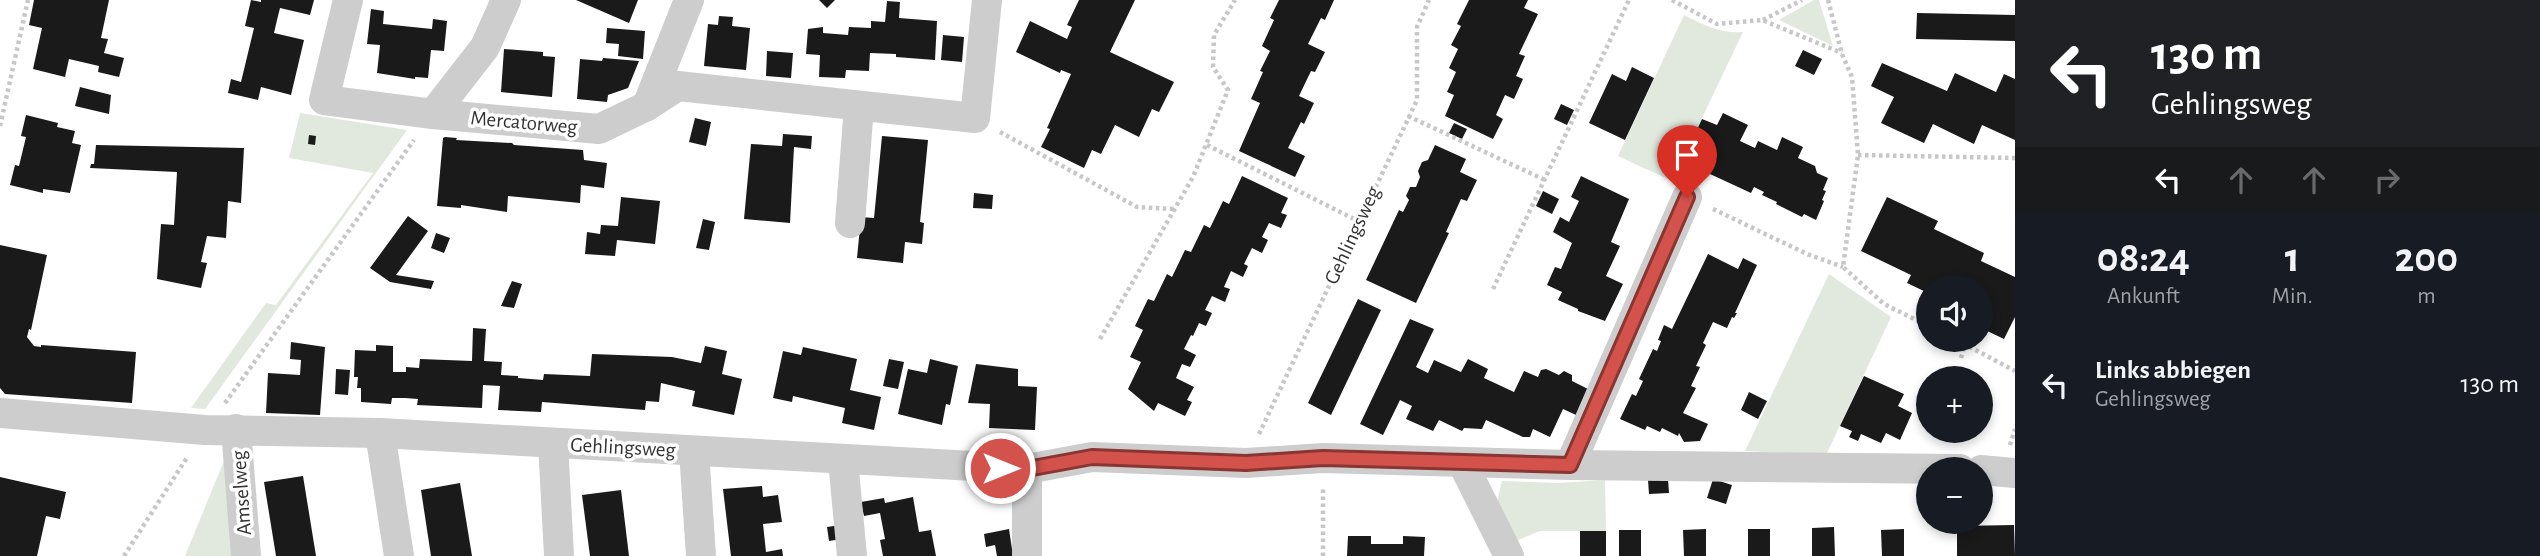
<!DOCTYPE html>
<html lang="de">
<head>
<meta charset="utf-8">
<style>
  :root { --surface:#171b24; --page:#20242c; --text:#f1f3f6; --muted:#9ea1a6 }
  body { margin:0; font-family:"Alegreya Sans",sans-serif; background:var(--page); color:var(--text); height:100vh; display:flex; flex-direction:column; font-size:26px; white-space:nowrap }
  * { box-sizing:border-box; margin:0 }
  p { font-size:23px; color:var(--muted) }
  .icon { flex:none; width:38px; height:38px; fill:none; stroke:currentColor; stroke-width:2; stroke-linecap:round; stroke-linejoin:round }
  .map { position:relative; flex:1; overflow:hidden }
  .sheet { display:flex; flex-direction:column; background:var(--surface); width:525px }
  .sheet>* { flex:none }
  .banner { background:#202124; color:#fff; overflow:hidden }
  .controls { position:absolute; left:1916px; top:275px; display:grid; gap:14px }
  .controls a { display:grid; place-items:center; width:77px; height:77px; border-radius:50%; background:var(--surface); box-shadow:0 4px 10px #0003; font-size:35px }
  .pin { position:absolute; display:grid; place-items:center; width:60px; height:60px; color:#fff; margin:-72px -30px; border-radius:50% 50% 50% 0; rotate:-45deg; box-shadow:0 0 7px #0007 }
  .pin .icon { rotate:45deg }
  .me { position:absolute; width:77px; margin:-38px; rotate:90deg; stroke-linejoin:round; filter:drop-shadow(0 0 5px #0008) }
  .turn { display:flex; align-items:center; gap:24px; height:147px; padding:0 21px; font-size:32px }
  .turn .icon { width:91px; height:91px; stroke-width:2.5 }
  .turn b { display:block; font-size:49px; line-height:60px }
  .lanes { display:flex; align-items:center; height:66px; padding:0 21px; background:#0003; justify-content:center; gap:35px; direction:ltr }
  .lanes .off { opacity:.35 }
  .eta { display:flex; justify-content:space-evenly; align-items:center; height:119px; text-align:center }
  .eta b { font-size:42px; font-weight:700; line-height:49px }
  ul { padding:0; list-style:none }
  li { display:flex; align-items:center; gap:21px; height:105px; padding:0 21px }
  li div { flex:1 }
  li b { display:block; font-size:26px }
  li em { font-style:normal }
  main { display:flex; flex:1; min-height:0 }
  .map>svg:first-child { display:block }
  .green { fill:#e1e8dd }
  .building { fill:#1a1a1a }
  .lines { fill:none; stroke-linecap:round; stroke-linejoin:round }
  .path { stroke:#c7c7c7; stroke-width:4.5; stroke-dasharray:3.5 3.5; stroke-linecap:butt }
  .minor { stroke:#cdcdcd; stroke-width:30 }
  .route-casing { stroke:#893531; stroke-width:18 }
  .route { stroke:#d3524b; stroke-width:12 }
  .labels { text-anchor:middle; stroke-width:7; stroke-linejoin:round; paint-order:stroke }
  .street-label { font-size:21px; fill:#333; stroke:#fff }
</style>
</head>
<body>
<main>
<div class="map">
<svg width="2015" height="556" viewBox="0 0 2015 556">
  <rect width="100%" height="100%" fill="#fff"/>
  <g class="green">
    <polygon points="1814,0 1819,0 1833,46 1779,20"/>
    <path d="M 1684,15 C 1704,25 1721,34 1743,32 L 1672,181 L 1618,156 Z"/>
    <polygon points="300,113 407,130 205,409 191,408 266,303 276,305 373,173 289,158"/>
    <polygon points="1829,274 1891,317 1826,455 1745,451"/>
    <polygon points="224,461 231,479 237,556 185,556"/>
    <polygon points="1605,480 1606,531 1540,531 1511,543 1495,510 1502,481 1558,483"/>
  </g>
  <g class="building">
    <polygon points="34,0 109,0 101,38 108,39 104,53 124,58 119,77 98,72 99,66 69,59 65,77 33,69 42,28 29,25"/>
    <polygon points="251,0 261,2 261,0 314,0 310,15 280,8 277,20 274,33 304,40 291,95 261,87 258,100 228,93 231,79 241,82 254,28 245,26"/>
    <polygon points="576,0 638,0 629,23"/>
    <polygon points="819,0 835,0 827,8"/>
    <polygon points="1079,0 1135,0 1110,52 1174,82 1159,112 1152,109 1139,137 1115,125 1101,154 1092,150 1084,168 1041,147 1050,129 1047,128 1071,74 1061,70 1060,73 1016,52 1030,21 1067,39 1072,27 1067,25"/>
    <polygon points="1279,0 1334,0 1325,20 1321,18 1308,44 1325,52 1315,72 1311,71 1299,96 1314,103 1304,124 1301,122 1288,148 1305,156 1295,177 1239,151 1260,103 1251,99 1263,72 1260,71 1270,51 1262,46 1274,20 1270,18"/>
    <polygon points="1469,0 1528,0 1524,8 1538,14 1519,54 1525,56 1516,76 1523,79 1514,99 1505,95 1496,115 1503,119 1493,139 1445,116 1454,95 1447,92 1456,72 1449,68 1458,49 1451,45 1461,26 1457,24"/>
    <polygon points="887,1 900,2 899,18 937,21 935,60 896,57 896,54 870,53 869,71 846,70 845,78 819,77 820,55 806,54 808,29 823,27 823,33 848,35 849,27 871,28 871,21 885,22"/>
    <polygon points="371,9 384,11 383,24 432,29 433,19 447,21 444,51 431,50 428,78 415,77 415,79 377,73 380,45 367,44"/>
    <polygon points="1917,13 2015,15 2015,41 1916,39"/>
    <polygon points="719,16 733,17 732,26 750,28 746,70 704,66 708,24 718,25"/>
    <polygon points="607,28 645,31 643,59 618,56 619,44 606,43"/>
    <polygon points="943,35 964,37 962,62 941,60"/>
    <polygon points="504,49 543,52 543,56 555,57 552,97 501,92"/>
    <polygon points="1803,50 1822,59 1814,75 1795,66"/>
    <polygon points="767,51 793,53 791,78 766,76"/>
    <polygon points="603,58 639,61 628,88 608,95 607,102 577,99 580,59 602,61"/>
    <polygon points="1882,63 1947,91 1955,73 1996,92 2004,74 2015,79 2015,140 1982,125 1974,144 1933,124 1924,143 1881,123 1894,97 1871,86"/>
    <polygon points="1632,67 1654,78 1625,140 1589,123 1612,74 1626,81"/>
    <polygon points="80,87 111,95 109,114 75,106"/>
    <polygon points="1561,104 1574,110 1567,125 1554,119"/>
    <polygon points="1723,113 1748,125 1740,141 1755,148 1758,141 1777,150 1782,137 1803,147 1798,158 1815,166 1817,173 1828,178 1823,190 1826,191 1822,200 1824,201 1816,220 1804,214 1802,217 1776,204 1777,202 1762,195 1764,192 1754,187 1751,193 1682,161 1702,119 1717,125"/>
    <polygon points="26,115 58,123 57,127 75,131 72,143 81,145 70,193 43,189 43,193 10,185 15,165 19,166 26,137 21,136"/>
    <polygon points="695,118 711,122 706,146 689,142"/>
    <polygon points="1454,123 1467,129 1462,139 1449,133"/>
    <polygon points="783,134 812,136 811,149 794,147 790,223 744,219 751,144 782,146"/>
    <polygon points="309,135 316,136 315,145 308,144"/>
    <polygon points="882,136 928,140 920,222 924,223 922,244 905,242 903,263 857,258 861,217 874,218"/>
    <polygon points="445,137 457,138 456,140 512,143 514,145 583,150 584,160 607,163 604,188 581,185 580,203 508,196 507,212 461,205 461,208 437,206 443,138"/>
    <polygon points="96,145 244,148 241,203 228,201 226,238 207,236 201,262 207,263 201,288 157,279 161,224 174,225 177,172 90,168 91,164 94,164"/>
    <polygon points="1435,145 1466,159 1460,172 1477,180 1467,201 1461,199 1446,232 1449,233 1416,303 1366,280 1399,210 1403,212 1409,200 1406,196 1410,187 1416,187 1420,177 1418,171 1422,162 1428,160"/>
    <polygon points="1242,176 1288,198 1281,213 1287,215 1281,228 1269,223 1262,237 1268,240 1262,253 1252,248 1244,264 1248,266 1243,277 1231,271 1224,287 1230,289 1225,302 1212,296 1205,310 1212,313 1206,326 1199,323 1193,336 1191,335 1184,349 1196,355 1190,367 1182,364 1176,378 1194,387 1187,400 1192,402 1185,416 1158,403 1154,411 1128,389 1141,362 1130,357 1143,330 1135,326 1148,299 1154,301 1167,274 1172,277 1185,250 1191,252 1204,225 1210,228 1223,201 1229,204"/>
    <polygon points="1581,176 1629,199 1611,242 1620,246 1606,276 1623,284 1605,321 1578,311 1578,309 1558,300 1562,292 1547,285 1555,267 1561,269 1572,243 1553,232 1560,217 1569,222 1579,201 1571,197"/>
    <polygon points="1543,191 1559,199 1552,214 1536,206"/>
    <polygon points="974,193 993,195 992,209 973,208"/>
    <polygon points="621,197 660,201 655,244 617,240 615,256 585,254 587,232 600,234 601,225 618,226"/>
    <polygon points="1887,197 1938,221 1934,229 1984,253 1981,261 2015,277 2015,317 2004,339 1981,328 1981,287 1928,287 1928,293 1907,283 1911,275 1861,251"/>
    <polygon points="408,216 428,231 396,275 434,281 431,289 390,282 370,268"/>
    <polygon points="703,219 715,222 709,250 696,248"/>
    <polygon points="436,233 450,238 444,253 431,248"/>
    <polygon points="0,245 47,255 31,330 29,329 27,337 34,346 41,347 41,345 136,352 132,403 5,394 0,388"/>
    <polygon points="1708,254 1738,269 1743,258 1757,265 1735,313 1737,313 1734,318 1732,317 1727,328 1713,322 1703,343 1706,345 1696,366 1700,367 1691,386 1696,388 1683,413 1708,424 1700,441 1684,442 1679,433 1678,436 1662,428 1660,432 1647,426 1645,430 1620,419 1632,394 1636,396 1643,381 1639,379 1653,349 1657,351 1661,341 1658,340 1664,325 1672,329"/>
    <polygon points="512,281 522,284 514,308 501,306"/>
    <polygon points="1358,299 1381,310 1331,415 1308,403"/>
    <polygon points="1410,319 1434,329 1416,367 1428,373 1434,360 1461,372 1468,359 1488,369 1484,378 1514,392 1524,371 1538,377 1541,370 1546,369 1559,375 1564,371 1572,375 1572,381 1588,389 1576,415 1563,409 1550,437 1533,429 1530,437 1523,437 1486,420 1482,429 1464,428 1462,431 1439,420 1433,431 1406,419 1412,406 1400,400 1383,435 1360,424"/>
    <polygon points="473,328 486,329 484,361 502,362 501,375 518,376 518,378 543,380 544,374 590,376 592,354 672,357 701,363 705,346 727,351 722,374 742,379 734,415 692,406 695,391 661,383 659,402 646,401 645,410 542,402 541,412 498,410 500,386 483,385 482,408 417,405 418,399 405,398 392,398 391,404 361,402 361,388 357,388 358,377 354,377 355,350 376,351 376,345 393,346 393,372 406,372 406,367 419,368 420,359 472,361"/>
    <polygon points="291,342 325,347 320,415 266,413 268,373 300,375 301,360 290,359"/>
    <polygon points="803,347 857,359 850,390 881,397 874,430 842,423 845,408 793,396 792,402 773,398 783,351 801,355"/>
    <polygon points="889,359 904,362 898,389 883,386"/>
    <polygon points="930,359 958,366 950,405 946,404 942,425 898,414 908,369 927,373"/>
    <polygon points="976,364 1018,369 1018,386 1037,387 1035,430 989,428 990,404 968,403"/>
    <polygon points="336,369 350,370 348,395 335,394"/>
    <polygon points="1864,376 1904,394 1898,406 1912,413 1900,440 1886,433 1881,443 1861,434 1858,441 1849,437 1852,431 1840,426"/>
    <polygon points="1749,392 1767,401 1758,419 1741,410"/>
    <polygon points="303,476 316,556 276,556 264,482"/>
    <polygon points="0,477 66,492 60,519 46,516 37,556 0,556"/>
    <polygon points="1668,479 1669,493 1649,494 1648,480"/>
    <polygon points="1713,479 1732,485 1726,504 1707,498"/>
    <polygon points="460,483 472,556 431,556 421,490"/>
    <polygon points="762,486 763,497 778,495 782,522 763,524 766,552 782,549 783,556 731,556 723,489"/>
    <polygon points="621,490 629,556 590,556 582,495"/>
    <polygon points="913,497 919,532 931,530 936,556 883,556 880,540 885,539 880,513 864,516 861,502 884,498 885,503"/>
    <polygon points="841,525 842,539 829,541 827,527"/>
    <polygon points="2014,525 2015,556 1957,556 1957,526"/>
    <polygon points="1834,527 1835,556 1812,556 1812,528"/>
    <polygon points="1009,529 1013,556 997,556 995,545 986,547 984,534"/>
    <polygon points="1706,529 1706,556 1684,556 1683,530"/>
    <rect x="1748" y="529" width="22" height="27"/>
    <polygon points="1904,529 1904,556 1882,556 1881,530"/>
    <rect x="1619" y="530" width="22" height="26"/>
    <rect x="1580" y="531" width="26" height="25"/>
    <polygon points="1348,536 1371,536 1371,544 1403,544 1403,536 1425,537 1424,556 1347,556"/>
  </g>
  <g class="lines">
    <g class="path">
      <polyline points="1672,0 1717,24 1762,20 1842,53"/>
      <polyline points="1828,0 1842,54 1852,77 1858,155 1843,267 1884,304 1928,326"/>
      <polyline points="1763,20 1802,0"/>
      <polyline points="1408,116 1545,180"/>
      <polyline points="0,126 28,0"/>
      <polyline points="1000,132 1137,207 1174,209"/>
      <polyline points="1207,145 1358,221"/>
      <polyline points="1858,155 2015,158"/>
      <polyline points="1713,209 1807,254 1843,267"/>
      <polyline points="1493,289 1629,0"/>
      <polyline points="1100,339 1193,177 1228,90 1213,67 1214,35 1235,0"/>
      <polyline points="1957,340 2015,371"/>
      <polyline points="1961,358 1965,343"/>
      <polyline points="225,403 414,140"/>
      <polyline points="1259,434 1417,100 1417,27 1429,0"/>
      <polyline points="2010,445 2015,429"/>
      <polyline points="124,556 188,456"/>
      <polyline points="1323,556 1323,487"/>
    </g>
    <g class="minor">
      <polyline points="348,0 324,100 433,114 599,129 647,106 678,86 975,118 987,0"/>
      <polyline points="647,106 689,0"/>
      <polyline points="433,114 485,47 506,0"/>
      <polyline points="850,223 859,106"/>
      <polyline points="0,413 205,430 380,433 1027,469 1092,457 1246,463 1323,458 1570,465 1960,469"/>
      <polyline points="236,429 246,556"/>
      <polyline points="380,433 399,556"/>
      <polyline points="553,443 559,556"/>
      <polyline points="694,451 701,556"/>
      <polyline points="843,460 852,556"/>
      <polyline points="1462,462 1509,556"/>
      <polyline points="1570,465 1687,197"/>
      <polyline points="1027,469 1027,556"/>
      <polyline points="1981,470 2015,473"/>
    </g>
  </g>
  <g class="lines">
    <defs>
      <polyline id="route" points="1000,468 1027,469 1092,457 1246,463 1323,458 1570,465 1687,197"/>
    </defs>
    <use href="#route" class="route-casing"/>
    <use href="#route" class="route"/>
  </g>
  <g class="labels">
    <g class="street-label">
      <text transform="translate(524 122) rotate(5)" y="7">Mercatorweg</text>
      <text transform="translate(1352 235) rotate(-65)" y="7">Gehlingsweg</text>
      <text transform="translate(623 447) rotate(3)" y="7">Gehlingsweg</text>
      <text transform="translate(241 493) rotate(-94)" y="7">Amselweg</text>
    </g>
  </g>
</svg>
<div class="controls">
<a><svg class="icon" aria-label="sound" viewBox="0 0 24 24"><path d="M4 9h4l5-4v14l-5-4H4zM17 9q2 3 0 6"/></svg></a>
<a>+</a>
<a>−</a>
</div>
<div class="pin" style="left:1687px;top:197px;background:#d93025"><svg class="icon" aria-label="arrive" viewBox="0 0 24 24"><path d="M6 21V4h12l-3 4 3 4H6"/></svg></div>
<svg class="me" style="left:1000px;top:468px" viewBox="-20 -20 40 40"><circle r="17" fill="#d3524b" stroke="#fff" stroke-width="3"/><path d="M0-11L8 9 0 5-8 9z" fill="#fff"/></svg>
</div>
<section class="sheet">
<div class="banner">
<div class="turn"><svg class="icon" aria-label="left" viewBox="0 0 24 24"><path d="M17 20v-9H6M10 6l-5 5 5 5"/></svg><div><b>130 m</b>Gehlingsweg</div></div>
<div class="lanes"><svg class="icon" aria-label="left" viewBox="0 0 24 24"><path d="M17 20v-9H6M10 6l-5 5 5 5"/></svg><svg class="icon off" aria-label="ahead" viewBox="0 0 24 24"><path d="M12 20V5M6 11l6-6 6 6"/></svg><svg class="icon off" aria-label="ahead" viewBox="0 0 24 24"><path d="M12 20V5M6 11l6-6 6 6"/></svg><svg class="icon off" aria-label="right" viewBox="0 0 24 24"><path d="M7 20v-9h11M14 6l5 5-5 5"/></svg></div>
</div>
<div class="eta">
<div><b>08:24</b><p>Ankunft</p></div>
<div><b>1</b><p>Min.</p></div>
<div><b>200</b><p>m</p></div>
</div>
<ul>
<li><svg class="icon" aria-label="left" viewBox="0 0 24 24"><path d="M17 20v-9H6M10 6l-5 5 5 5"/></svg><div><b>Links abbiegen</b><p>Gehlingsweg</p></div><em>130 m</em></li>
</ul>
</section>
</main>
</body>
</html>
